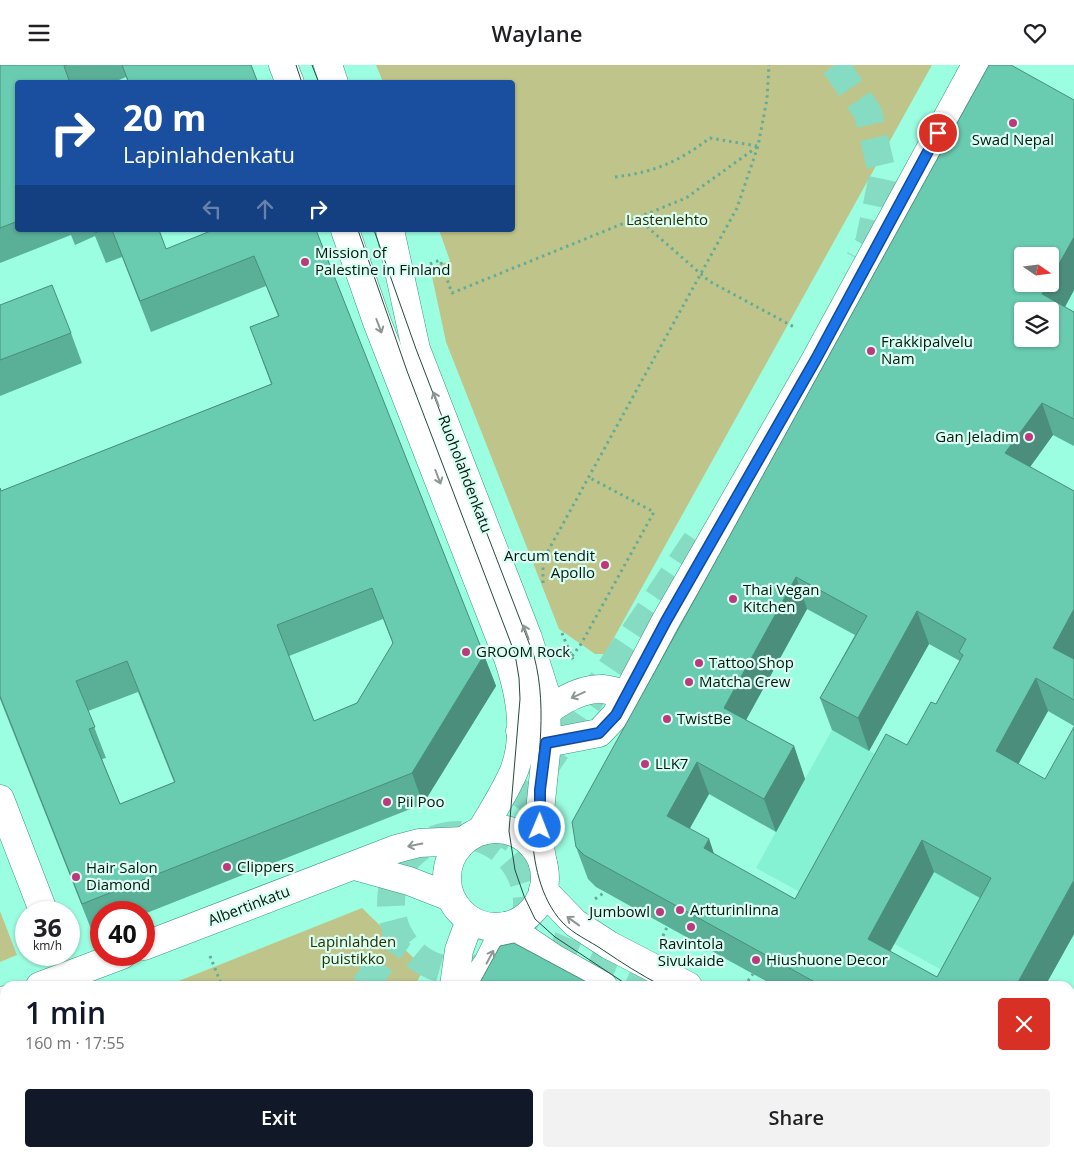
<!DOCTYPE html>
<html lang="en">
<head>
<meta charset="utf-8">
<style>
  :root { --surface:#fff; --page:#f2f2f2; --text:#202124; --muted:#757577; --accent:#111827 }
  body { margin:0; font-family:"Open Sans",sans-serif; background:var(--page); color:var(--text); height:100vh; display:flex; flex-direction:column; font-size:19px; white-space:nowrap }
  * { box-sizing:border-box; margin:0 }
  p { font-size:16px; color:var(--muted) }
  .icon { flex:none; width:28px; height:28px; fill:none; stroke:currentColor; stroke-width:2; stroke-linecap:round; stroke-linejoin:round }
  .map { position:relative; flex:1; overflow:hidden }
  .details { position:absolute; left:0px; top:916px; width:1075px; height:176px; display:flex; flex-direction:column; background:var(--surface); border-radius:15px 15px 0 0; box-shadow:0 1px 4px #0004 }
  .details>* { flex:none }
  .banner { position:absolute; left:15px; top:15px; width:500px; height:152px; border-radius:5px; box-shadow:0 1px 4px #0004; background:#1a4fa0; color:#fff; overflow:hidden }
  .needle { width:32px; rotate:104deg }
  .tools { position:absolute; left:1014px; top:182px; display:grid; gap:10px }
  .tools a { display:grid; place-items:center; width:45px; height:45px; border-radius:5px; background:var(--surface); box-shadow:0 1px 4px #0004; font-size:25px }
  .speed { position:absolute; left:15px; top:836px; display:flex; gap:10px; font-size:25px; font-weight:700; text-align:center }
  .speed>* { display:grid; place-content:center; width:65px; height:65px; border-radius:50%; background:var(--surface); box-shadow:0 1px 4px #0004; line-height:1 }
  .speed small { font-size:12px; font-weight:400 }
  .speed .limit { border:8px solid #d22; background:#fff; color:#111 }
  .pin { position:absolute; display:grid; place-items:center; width:42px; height:42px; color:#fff; margin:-21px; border:2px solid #fff; border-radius:50%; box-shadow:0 1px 5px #0007 }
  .me { position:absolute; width:55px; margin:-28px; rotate:1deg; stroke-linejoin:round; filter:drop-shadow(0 0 4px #0008) }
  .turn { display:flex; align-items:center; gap:18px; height:105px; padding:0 25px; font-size:22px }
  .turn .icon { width:65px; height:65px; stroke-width:2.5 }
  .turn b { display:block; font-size:35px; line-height:42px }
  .lanes { display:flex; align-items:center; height:48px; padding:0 25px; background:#0003; justify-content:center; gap:25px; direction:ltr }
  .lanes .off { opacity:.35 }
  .round { display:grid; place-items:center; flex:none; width:52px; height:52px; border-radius:5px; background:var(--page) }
  .headline { display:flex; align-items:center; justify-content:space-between; height:85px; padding:0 25px }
  h1 { font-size:30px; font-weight:600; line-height:38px; color:var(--accent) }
  .cta { display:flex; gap:10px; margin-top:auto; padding:10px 25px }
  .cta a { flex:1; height:58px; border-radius:5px; background:var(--accent); color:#fff; font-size:20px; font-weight:600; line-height:58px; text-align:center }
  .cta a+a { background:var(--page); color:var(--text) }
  header { display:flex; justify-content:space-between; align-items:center; height:65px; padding:0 25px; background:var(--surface); font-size:22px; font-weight:600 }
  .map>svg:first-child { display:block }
  .built { fill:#85f2d3 }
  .green { fill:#bfc58a }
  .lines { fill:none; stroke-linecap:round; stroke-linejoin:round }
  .minor-tunnel { stroke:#85dcc2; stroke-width:28; stroke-dasharray:28 14; stroke-linecap:butt }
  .minor-casing { stroke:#329980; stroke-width:29 }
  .path { stroke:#64ac97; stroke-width:3; stroke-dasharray:2.5 4; stroke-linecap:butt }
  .minor { stroke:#fff; stroke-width:28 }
  .tram { stroke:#234b3f; stroke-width:1 }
  .wall { fill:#5aaf97; fill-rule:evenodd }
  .shaded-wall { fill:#4a8e7b }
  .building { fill:#69cbb0; stroke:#4a8e7b; fill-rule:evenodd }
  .oneway { stroke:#8c9794 }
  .route-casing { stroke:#114b97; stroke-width:12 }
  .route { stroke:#1a73e8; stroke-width:9 }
  .poi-dot { fill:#bd387c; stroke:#dafef2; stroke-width:2 }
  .labels { text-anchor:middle; stroke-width:4.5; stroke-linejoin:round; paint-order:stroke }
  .poi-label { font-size:15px; fill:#001811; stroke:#dafef2; text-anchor:start }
  .park-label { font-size:15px; fill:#2a2d00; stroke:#dafef2 }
  .street-label { font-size:15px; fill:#001811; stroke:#dafef2 }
</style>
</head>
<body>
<header><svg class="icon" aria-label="menu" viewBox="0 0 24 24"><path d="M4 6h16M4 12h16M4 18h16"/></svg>Waylane<svg class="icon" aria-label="heart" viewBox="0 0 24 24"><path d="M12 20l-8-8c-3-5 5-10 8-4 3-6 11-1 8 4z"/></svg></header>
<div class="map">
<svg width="1074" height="1092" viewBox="0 0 1074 1092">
  <rect width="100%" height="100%" fill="#9cfee1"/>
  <g class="built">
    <polygon points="832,665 1074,799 971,921 756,803"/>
    <polygon points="421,1088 845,1088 853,1092 419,1092"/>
  </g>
  <g class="green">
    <polygon points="376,0 932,0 605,589 595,589 559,564 446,277 430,202 450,196 439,165 512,165 512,18 383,17"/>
    <polygon points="362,843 424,903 415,921 166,921"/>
    <polygon points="0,846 17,890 0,897"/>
    <polygon points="186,1088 325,1088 323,1092 188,1092"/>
  </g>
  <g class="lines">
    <g class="minor-tunnel">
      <polyline points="835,0 868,48 883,111 869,178 859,195"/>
      <circle cx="459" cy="838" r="68"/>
      <polyline points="494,778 704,464"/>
      <polyline points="550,880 645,921"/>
      <polyline points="365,921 399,871"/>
      <polyline points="265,1092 267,1088"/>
    </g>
    <defs>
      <g id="minor">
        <polyline points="283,0 290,18"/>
        <polyline points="328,0 334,18"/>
        <path d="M 345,165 L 377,257 L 508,593 C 520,628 528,669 514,706 C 505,727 492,747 481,766"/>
        <polyline points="390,165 416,284 528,573 546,630 547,678 540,746 539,777 543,799"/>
        <path d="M 626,628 C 618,627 610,625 602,624 C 572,623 543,649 520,666 L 547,678 L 599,668 L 616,650 L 665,557 L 816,294 L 976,0"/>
        <polyline points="0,734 44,848"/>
        <circle cx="496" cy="813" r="49"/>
        <polyline points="355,801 409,816 450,832"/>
        <polyline points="543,825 575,858 609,880 688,921"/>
        <polyline points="506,861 555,894 603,921"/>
        <polyline points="144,881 396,784 419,778 463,776"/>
        <polyline points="40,921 122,890"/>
        <polyline points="454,921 459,885 470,855"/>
        <polyline points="472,921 488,898 506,861"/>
        <polyline points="0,937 5,935"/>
        <polyline points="1070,963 1074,956"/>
        <polyline points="1070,1022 1074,1020"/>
        <polyline points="1070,1083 1074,1078"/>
        <polyline points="140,1088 141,1092"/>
        <polyline points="908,1088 916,1092"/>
        <polyline points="372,1092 375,1088"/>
        <polyline points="974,1092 976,1088"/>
      </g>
    </defs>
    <use href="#minor" class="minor-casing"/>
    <g class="path">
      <path d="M 615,112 C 655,107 678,97 710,73 L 757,81"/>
      <polyline points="637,153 709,216 796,263"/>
      <polyline points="430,199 440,195 452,228 686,133 757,82"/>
      <polyline points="543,518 543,495 737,143 758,81 767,34 769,0"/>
      <polyline points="562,568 574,597"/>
      <polyline points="572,591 581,579 654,447 590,413"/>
      <polyline points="595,834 605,827"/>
      <polyline points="625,851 630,841"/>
      <polyline points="663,871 667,862"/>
      <polyline points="683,881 688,873"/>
      <polyline points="210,891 222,921"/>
      <polyline points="703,892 707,883"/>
      <polyline points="748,916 753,909"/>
      <polyline points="290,1088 292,1092"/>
    </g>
    <use href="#minor" class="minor"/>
    <g class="tram">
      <polyline points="296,0 302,18"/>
      <polyline points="312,0 319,18"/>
      <polyline points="358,165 407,306 515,589 519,613 520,634 509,766 515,805 524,831 535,854 555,872 629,921"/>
      <path d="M 374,165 L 416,284 L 534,591 C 549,647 536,707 532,765 C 533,796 540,833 562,857 C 573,869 590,876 603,885 C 622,898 641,910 662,921"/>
      <polyline points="932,1088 940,1092"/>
      <polyline points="967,1088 975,1092"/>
    </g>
  </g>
  <g class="wall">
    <path d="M 0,0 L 251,0 L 258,18 L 128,18 L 126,12 L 112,18 L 18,18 L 18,165 L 159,165 L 166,184 L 316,165 L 496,621 L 423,739 L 144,849 L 144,848 L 101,848 L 101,866 L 93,869 L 0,634 L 0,423 L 1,426 L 271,319 L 250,262 L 278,251 L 266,221 L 151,267 L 122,192 L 106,198 L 95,171 L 75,180 L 71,170 L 0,198 ZM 383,554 L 393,579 L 357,638 L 314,656 L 289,591 ZM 138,627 L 174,717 L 120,739 L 102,694 L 106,693 L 88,646 Z"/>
    <path d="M 1074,35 L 1074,225 L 1065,242 L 1074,247 L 1074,381 L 1053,370 L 1030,402 L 1074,426 L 1074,661 L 1048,646 L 1018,699 L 1074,869 L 1045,921 L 775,921 L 596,822 L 588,814 L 576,782 ZM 807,544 L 855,570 L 820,633 L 832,665 L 869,686 L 929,579 L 960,596 L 936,639 L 907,680 L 795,834 L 714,789 L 709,774 L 689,764 L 709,729 L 776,767 L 805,714 L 794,681 L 746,655 ZM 934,807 L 980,833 L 937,912 L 890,887 Z"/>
    <polygon points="0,240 71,268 82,298 0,331"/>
  </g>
  <g class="shaded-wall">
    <polygon points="1074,172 1074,225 1054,262 1042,229 1048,219 1050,219 1050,215"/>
    <polygon points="1042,338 1053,370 1017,420 1005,388"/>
    <polygon points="796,512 807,544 735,675 724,643"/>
    <polygon points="1074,544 1074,598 1053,583"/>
    <polygon points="917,546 929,579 869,686 858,653"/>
    <polygon points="484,590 496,621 423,739 412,708"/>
    <polygon points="1036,613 1048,646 1008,718 996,686"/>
    <polygon points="794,681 805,714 776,767 764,734"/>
    <polygon points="697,697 709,729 679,783 667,751"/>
    <polygon points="709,774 720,807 704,783"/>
    <polygon points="922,775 934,807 879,906 868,874"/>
    <polygon points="1074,815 1074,869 1045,921 1016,921"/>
    <polygon points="494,1088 527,1088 525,1092 491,1092"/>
  </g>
  <g class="building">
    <polygon points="0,0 67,0 64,1 70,18 18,18 18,156 0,163"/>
    <polygon points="122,0 251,0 258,18 129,18"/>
    <path d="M 989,0 L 1011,0 L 1074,35 L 1074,172 L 1050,215 L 1050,191 L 1022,191 L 1022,219 L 1048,219 L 1042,229 L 1074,247 L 1074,354 L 1042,338 L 1005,388 L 1074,426 L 1074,544 L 1053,583 L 1074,594 L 1074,635 L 1036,613 L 996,686 L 1045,714 L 1074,662 L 1074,815 L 1016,921 L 822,921 L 584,790 L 576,782 L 572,757 ZM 1022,246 L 1050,246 L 1050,274 L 1022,274 ZM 796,512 L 867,551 L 820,633 L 858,653 L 917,546 L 966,574 L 959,587 L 963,590 L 936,639 L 931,637 L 907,680 L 886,669 L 795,834 L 704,783 L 709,774 L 667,751 L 697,697 L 764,734 L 794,681 L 724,643 ZM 922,775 L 991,813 L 937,912 L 868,874 Z"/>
    <polygon points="94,165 102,165 95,168"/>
    <path d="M 112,165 L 159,165 L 166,184 L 213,165 L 316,165 L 484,590 L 412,708 L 82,839 L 0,631 L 0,423 L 1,426 L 272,319 L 250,262 L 279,251 L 254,191 L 140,236 ZM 372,523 L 393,578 L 357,638 L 314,656 L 277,560 ZM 127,596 L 175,717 L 120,739 L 89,664 L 95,662 L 76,616 Z"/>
    <polygon points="52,220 71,268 0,295 0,240"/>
    <polygon points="514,878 594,921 478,921 500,881"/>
    <polygon points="5,937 5,1079 0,1066 0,939"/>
    <polygon points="5,1085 5,1088 101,1088 103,1092 0,1092 0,1087"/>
    <polygon points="387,1088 494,1088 491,1092 384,1092"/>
    <polygon points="634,1088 898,1088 907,1092 632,1092"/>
  </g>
  <defs><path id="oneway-shaft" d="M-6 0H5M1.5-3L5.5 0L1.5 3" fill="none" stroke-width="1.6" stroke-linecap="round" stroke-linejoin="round" transform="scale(1.25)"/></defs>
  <g class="oneway">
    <use href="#oneway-shaft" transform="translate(379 261) rotate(69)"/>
    <use href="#oneway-shaft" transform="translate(436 334) rotate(-111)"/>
    <use href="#oneway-shaft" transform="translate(438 412) rotate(69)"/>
    <use href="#oneway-shaft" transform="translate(526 567) rotate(-111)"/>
    <use href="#oneway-shaft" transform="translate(578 630) rotate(156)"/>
    <use href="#oneway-shaft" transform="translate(415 780) rotate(169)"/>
    <use href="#oneway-shaft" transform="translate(573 856) rotate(-144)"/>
    <use href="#oneway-shaft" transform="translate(490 892) rotate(-62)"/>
  </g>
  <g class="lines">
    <defs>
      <polyline id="route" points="540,762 540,725 546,678 599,668 616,650 666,556 816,294 938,68"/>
    </defs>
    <use href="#route" class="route-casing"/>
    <use href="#route" class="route"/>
  </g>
  <g class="poi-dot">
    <circle cx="1013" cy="58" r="5"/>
    <circle cx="305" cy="197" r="5"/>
    <circle cx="871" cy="286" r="5"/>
    <circle cx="1029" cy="372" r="5"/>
    <circle cx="605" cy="500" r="5"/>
    <circle cx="733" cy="534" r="5"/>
    <circle cx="466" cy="587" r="5"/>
    <circle cx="699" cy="598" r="5"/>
    <circle cx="689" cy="617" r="5"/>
    <circle cx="667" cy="654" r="5"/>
    <circle cx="645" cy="699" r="5"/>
    <circle cx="387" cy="737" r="5"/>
    <circle cx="227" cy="802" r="5"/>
    <circle cx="76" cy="812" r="5"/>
    <circle cx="680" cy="845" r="5"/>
    <circle cx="660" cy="847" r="5"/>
    <circle cx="691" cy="862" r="5"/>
    <circle cx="756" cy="895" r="5"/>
  </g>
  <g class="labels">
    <g class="poi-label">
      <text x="1013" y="80" text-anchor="middle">Swad Nepal</text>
      <text x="315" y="193">Mission of<tspan x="315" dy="17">Palestine in Finland</tspan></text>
      <text x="881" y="282">Frakkipalvelu<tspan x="881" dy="17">Nam</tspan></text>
      <text x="1019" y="377" text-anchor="end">Gan Jeladim</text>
      <text x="595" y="496" text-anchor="end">Arcum tendit<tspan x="595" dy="17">Apollo</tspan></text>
      <text x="743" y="530">Thai Vegan<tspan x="743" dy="17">Kitchen</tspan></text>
      <text x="476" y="592">GROOM Rock</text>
      <text x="709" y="603">Tattoo Shop</text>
      <text x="699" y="622">Matcha Crew</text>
      <text x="677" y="659">TwistBe</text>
      <text x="655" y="704">LLK7</text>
      <text x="397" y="742">Pii Poo</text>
      <text x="237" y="807">Clippers</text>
      <text x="86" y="808">Hair Salon<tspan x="86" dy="17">Diamond</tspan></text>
      <text x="690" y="850">Artturinlinna</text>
      <text x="650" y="852" text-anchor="end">Jumbowl</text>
      <text x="691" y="884" text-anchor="middle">Ravintola<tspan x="691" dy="17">Sivukaide</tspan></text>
      <text x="766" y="900">Hiushuone Decor</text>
    </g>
    <g class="park-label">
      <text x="667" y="160">Lastenlehto</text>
      <text x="353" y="882">Lapinlahden<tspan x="353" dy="17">puistikko</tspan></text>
    </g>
    <g class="street-label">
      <text transform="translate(465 409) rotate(69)" y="5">Ruoholahdenkatu</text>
      <text transform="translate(249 841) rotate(-21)" y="5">Albertinkatu</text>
    </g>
  </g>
</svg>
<div class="tools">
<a><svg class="needle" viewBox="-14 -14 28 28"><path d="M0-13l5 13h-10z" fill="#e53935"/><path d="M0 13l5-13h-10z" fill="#757577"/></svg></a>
<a><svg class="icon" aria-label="layers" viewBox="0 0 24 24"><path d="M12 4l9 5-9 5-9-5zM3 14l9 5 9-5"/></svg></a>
</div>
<div class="speed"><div>36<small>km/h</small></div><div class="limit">40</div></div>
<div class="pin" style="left:938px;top:68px;background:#d93025"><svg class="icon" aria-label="arrive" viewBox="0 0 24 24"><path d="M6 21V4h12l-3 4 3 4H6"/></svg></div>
<svg class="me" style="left:540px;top:762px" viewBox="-20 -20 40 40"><circle r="17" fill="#1a73e8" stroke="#fff" stroke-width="3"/><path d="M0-11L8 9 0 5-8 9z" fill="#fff"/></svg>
<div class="banner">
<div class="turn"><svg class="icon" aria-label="right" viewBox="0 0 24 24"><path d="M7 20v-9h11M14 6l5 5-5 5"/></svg><div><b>20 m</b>Lapinlahdenkatu</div></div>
<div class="lanes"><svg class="icon off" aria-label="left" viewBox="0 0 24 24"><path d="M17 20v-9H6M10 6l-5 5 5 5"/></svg><svg class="icon off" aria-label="ahead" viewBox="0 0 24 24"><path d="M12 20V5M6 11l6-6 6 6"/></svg><svg class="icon" aria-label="right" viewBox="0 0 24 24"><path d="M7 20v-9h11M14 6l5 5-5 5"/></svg></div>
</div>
<section class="details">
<div class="headline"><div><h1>1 min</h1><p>160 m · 17:55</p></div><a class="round" style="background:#d93025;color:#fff"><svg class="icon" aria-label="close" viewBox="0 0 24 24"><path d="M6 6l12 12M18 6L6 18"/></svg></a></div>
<div class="cta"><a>Exit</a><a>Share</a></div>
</section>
</div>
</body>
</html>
